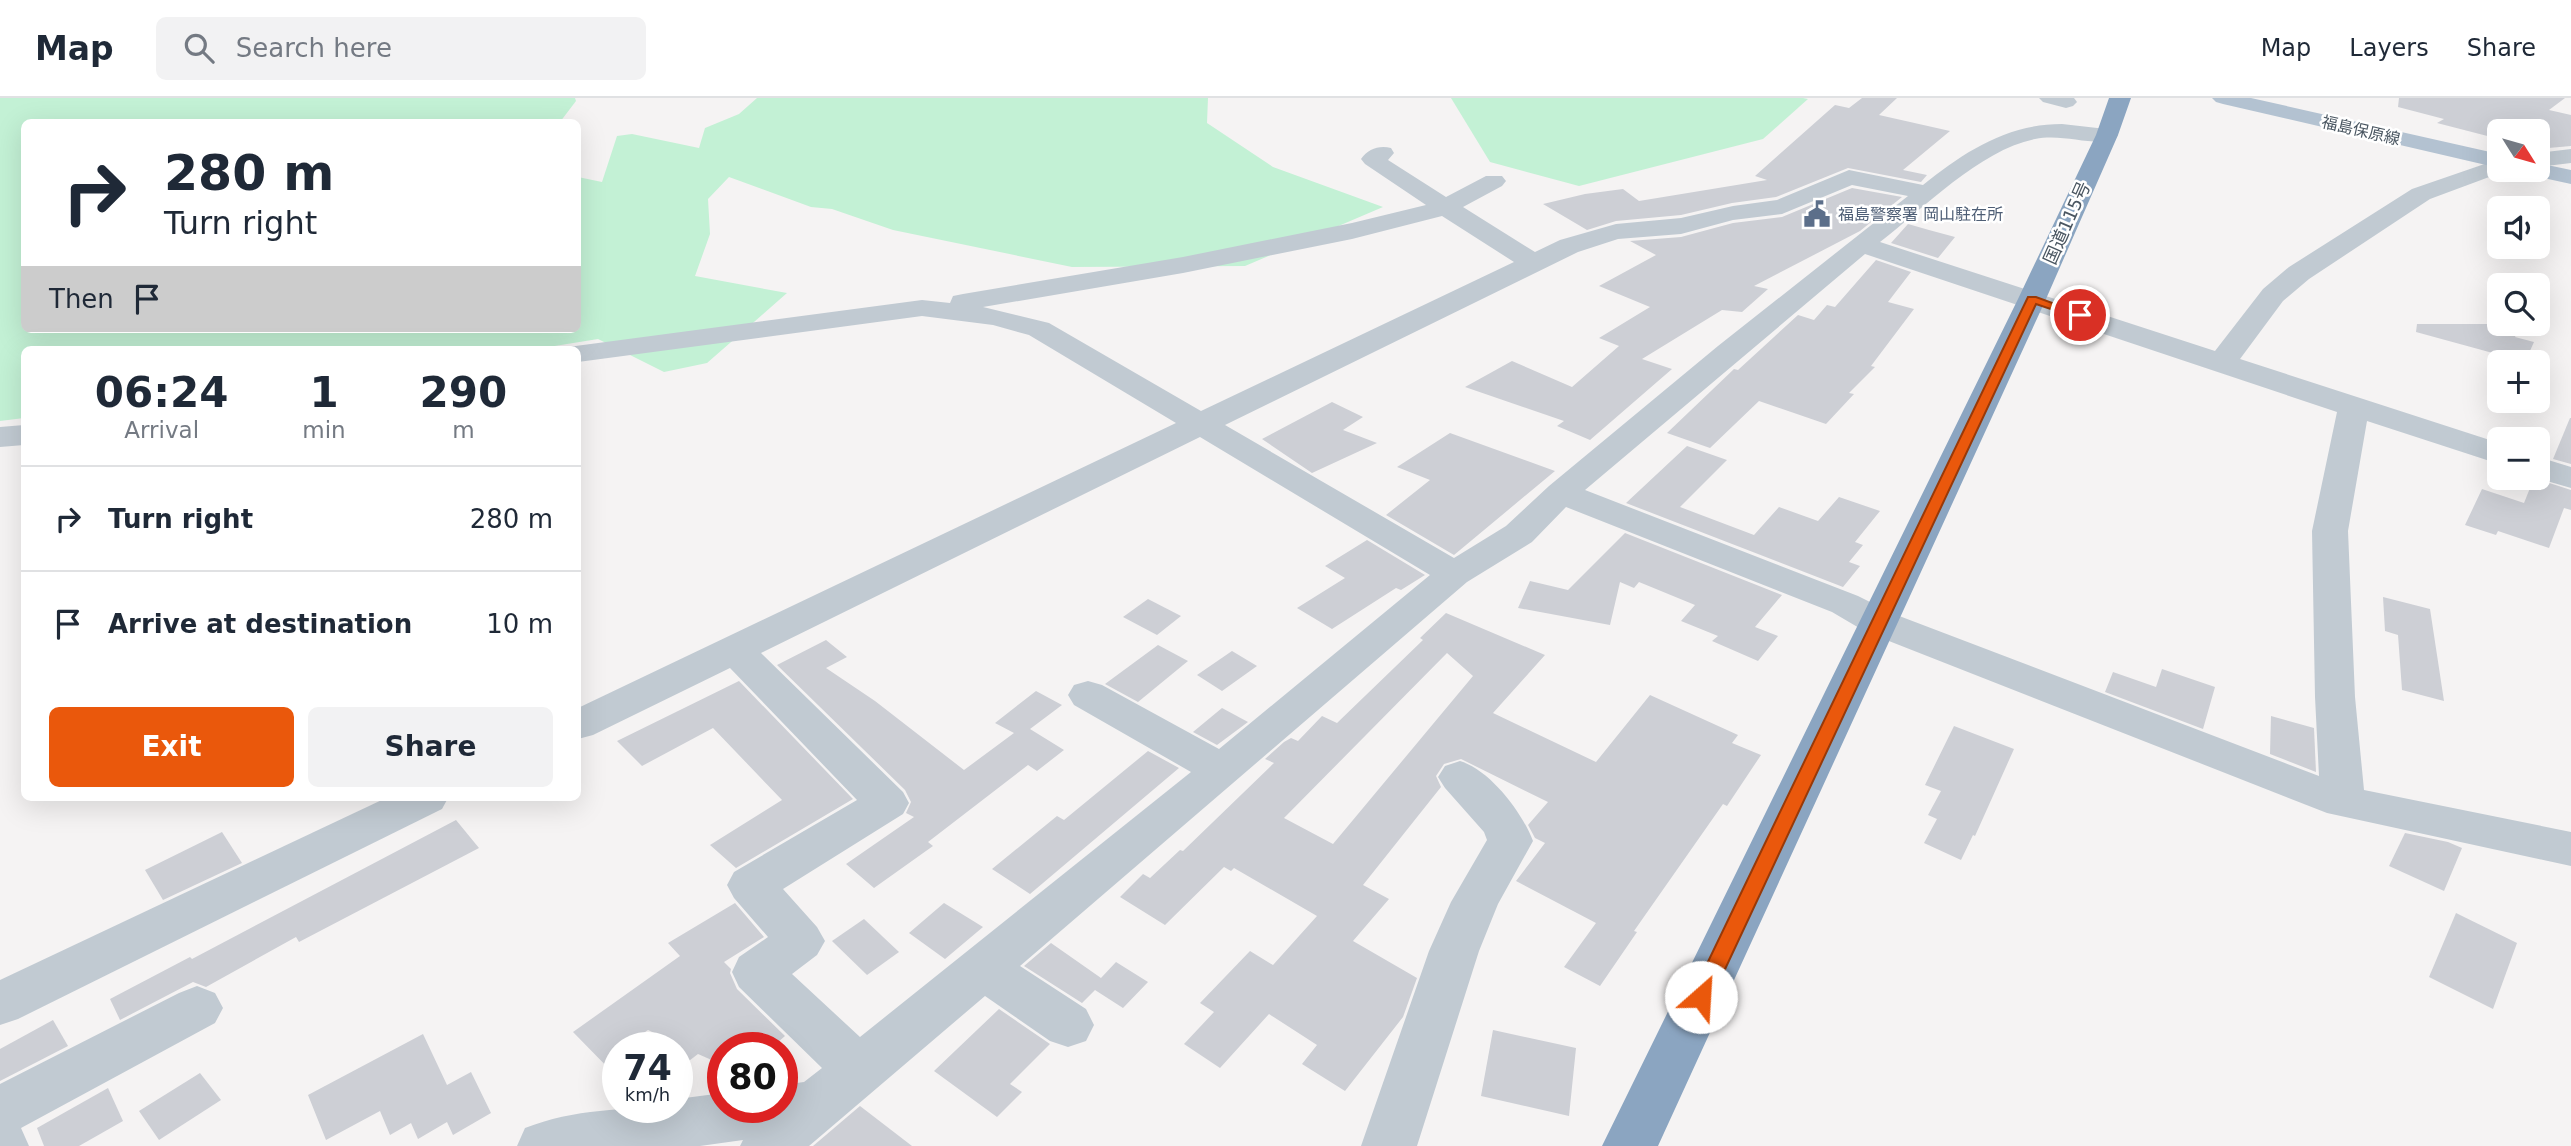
<!DOCTYPE html>
<html lang="en">
<head>
<meta charset="utf-8">
<style>
  :root { --surface:#fff; --page:#f2f2f3; --text:#1f2937; --muted:#747a83; --line:#e0e1e3; --accent:#ea580c }
  body { margin:0; font-family:"DejaVu Sans","Noto Sans JP",sans-serif; background:var(--page); color:var(--text); height:100vh; display:flex; flex-direction:column; font-size:26px; white-space:nowrap }
  * { box-sizing:border-box; margin:0 }
  p { font-size:23px; color:var(--muted) }
  .icon { flex:none; width:38px; height:38px; fill:none; stroke:currentColor; stroke-width:2; stroke-linecap:round; stroke-linejoin:round }
  .map { position:relative; flex:1; overflow:hidden }
  .side { position:absolute; left:21px; top:248px; width:560px; height:455px; display:flex; flex-direction:column; background:var(--surface); border-radius:10px; box-shadow:0 7px 28px #0002 }
  .side>* { flex:none }
  .hud { position:absolute; left:21px; top:21px; width:560px; height:214px; border-radius:10px; box-shadow:0 7px 28px #0002; background:#fff; color:var(--text); overflow:hidden }
  .needle { width:46px; rotate:127deg }
  .controls { position:absolute; left:2487px; top:21px; display:grid; gap:14px }
  .controls a { display:grid; place-items:center; width:63px; height:63px; border-radius:10px; background:var(--surface); box-shadow:0 7px 28px #0002; font-size:35px }
  .speed { position:absolute; left:602px; top:934px; display:flex; gap:14px; font-size:35px; font-weight:700; text-align:center }
  .speed>* { display:grid; place-content:center; width:91px; height:91px; border-radius:50%; background:var(--surface); box-shadow:0 7px 28px #0002; line-height:1 }
  .speed small { font-size:18px; font-weight:400 }
  .speed .limit { border:10px solid #d22; background:#fff; color:#111 }
  .pin { position:absolute; display:grid; place-items:center; width:60px; height:60px; color:#fff; margin:-30px; border:4px solid #fff; border-radius:50%; box-shadow:0 2px 7px #0007 }
  .me { position:absolute; width:77px; margin:-38px; rotate:26deg; stroke-linejoin:round; filter:drop-shadow(0 0 5px #0008) }
  .turn { display:flex; align-items:center; gap:24px; height:147px; padding:0 28px; font-size:32px }
  .turn .icon { width:91px; height:91px; stroke-width:2.5 }
  .turn b { display:block; font-size:49px; line-height:60px }
  .then { display:flex; align-items:center; height:66px; padding:0 28px; background:#0003; gap:14px; font-size:26px }
  .eta { display:flex; justify-content:space-evenly; align-items:center; height:119px; text-align:center }
  .eta b { font-size:42px; font-weight:700; line-height:49px }
  .cta { display:flex; gap:14px; margin-top:auto; padding:14px 28px }
  .cta a { flex:1; height:80px; border-radius:10px; background:var(--accent); color:#fff; font-size:28px; font-weight:700; line-height:80px; text-align:center }
  .cta a+a { background:var(--page); color:var(--text) }
  ul { padding:0; list-style:none }
  li { display:flex; align-items:center; gap:21px; height:105px; padding:0 28px; border-top:2px solid var(--line) }
  li div { flex:1 }
  li b { display:block; font-size:26px }
  li em { font-style:normal }
  header { display:flex; align-items:center; gap:42px; box-sizing:border-box; height:98px; padding:0 35px; background:var(--surface); border-bottom:2px solid var(--line) }
  header strong { font-size:33px }
  nav { display:flex; gap:38px; margin-inline-start:auto; font-size:24px }
  .search { width:490px; height:63px; background:var(--page); display:flex; align-items:center; gap:18px; box-sizing:border-box; padding:0 24px; border-radius:10px; color:var(--muted); font-size:26px }
  .map>svg:first-child { display:block }
  .green { fill:#c3f1d5 }
  .building { fill:#cdcfd5; fill-rule:evenodd }
  .lines { fill:none; stroke-linecap:round; stroke-linejoin:round }
  .minor { fill:#c1cad2; fill-rule:evenodd }
  .major { fill:#b3c2d1; fill-rule:evenodd }
  .highway { fill:#8ba5c1; fill-rule:evenodd }
  .route { fill:#ea580c; stroke:#983908; stroke-width:2 }
  .labels { text-anchor:middle; stroke-width:5; stroke-linejoin:round; paint-order:stroke }
  .far-street-label { font-size:16px; fill:#4a5661; stroke:#fff }
  .far-service-label { font-size:16px; fill:#4e5e75; stroke:#fff; text-anchor:start }
  .street-label { font-size:18px; fill:#4a5661; stroke:#fff }
</style>
</head>
<body>
<header>
<strong>Map</strong>
<div class="search"><svg class="icon" aria-label="search" viewBox="0 0 24 24"><circle cx="10" cy="10" r="6"/><path d="M15 15l6 6"/></svg>Search here</div>
<nav><a>Map</a><a>Layers</a><a>Share</a></nav>
</header>
<div class="map">
<svg width="2571" height="1048" viewBox="0 0 2571 1048">
  <rect width="100%" height="100%" fill="#f5f3f3"/>
  <g class="green">
    <polygon points="0,0 575,0 576,3 560,24 24,24 24,231 578,231 578,79 602,84 617,38 632,36 699,50 705,30 739,16 757,0 1208,0 1207,25 1273,69 1383,109 1245,168 1072,169 893,132 832,111 811,109 729,79 708,101 710,136 695,178 787,195 707,265 664,274 598,241 530,252 24,252 24,320 0,323"/>
    <polygon points="1451,0 1803,0 1808,1 1763,41 1579,88 1490,64"/>
  </g>
  <g class="building">
    <polygon points="1862,0 1897,0 1879,17 1950,33 1903,72 1927,77 1921,84 1848,70 1776,99 1732,105 1681,117 1616,123 1587,132 1543,106 1585,96 1623,91 1639,103 1767,82 1755,78 1835,7 1849,10"/>
    <polygon points="2399,0 2565,0 2549,12 2571,17 2571,48 2538,51 2538,33 2499,33 2499,41 2437,25 2444,21 2398,9"/>
    <polygon points="1852,90 1902,99 1860,133 1754,188 1768,191 1742,214 1722,212 1642,261 1672,271 1590,342 1557,328 1564,323 1465,289 1512,263 1572,289 1619,248 1599,240 1650,209 1599,188 1656,157 1630,143 1681,139 1733,125 1782,119"/>
    <polygon points="1908,126 1929,132 1955,139 1938,160 1891,145"/>
    <polygon points="1876,162 1911,174 1888,204 1914,211 1871,268 1875,269 1849,295 1854,296 1826,326 1759,303 1710,350 1667,335 1734,271 1738,272 1798,217 1814,222 1827,207 1835,209"/>
    <polygon points="2417,226 2521,226 2515,239 2534,244 2525,264 2499,264 2499,267 2495,266 2500,257 2416,234"/>
    <polygon points="1332,304 1363,319 1343,332 1377,345 1312,375 1262,341"/>
    <polygon points="2570,320 2571,320 2571,366 2553,361"/>
    <polygon points="1450,335 1555,373 1454,457 1386,417 1430,382 1397,369"/>
    <polygon points="1687,348 1727,362 1680,409 1754,437 1779,409 1818,423 1839,399 1880,413 1855,444 1863,447 1849,464 1860,468 1843,489 1626,405"/>
    <polygon points="2534,380 2571,392 2571,412 2564,410 2549,450 2498,433 2496,437 2465,427 2482,391 2524,405"/>
    <polygon points="1625,435 1782,497 1755,529 1778,538 1758,563 1712,543 1718,538 1681,523 1695,507 1639,484 1634,490 1620,484 1610,527 1518,510 1530,483 1568,492"/>
    <polygon points="1367,442 1425,477 1401,492 1396,490 1332,531 1297,510 1345,480 1325,468"/>
    <polygon points="2383,499 2430,511 2444,603 2402,592 2398,537 2385,533"/>
    <polygon points="1148,501 1181,518 1157,537 1123,519"/>
    <path d="M 1446,515 L 1545,557 L 1493,615 L 1596,664 L 1650,597 L 1738,637 L 1732,645 L 1761,657 L 1727,708 L 1723,706 L 1634,833 L 1637,834 L 1600,888 L 1564,869 L 1596,825 L 1516,783 L 1545,745 L 1535,740 L 1528,727 L 1548,704 L 1461,661 L 1444,666 L 1436,678 L 1441,689 L 1363,787 L 1389,801 L 1353,843 L 1417,880 L 1403,919 L 1345,993 L 1302,966 L 1317,947 L 1269,916 L 1220,970 L 1184,946 L 1214,914 L 1200,905 L 1250,853 L 1273,867 L 1317,818 L 1234,770 L 1231,773 L 1224,769 L 1165,827 L 1120,799 L 1143,776 L 1150,780 L 1180,752 L 1183,753 L 1274,665 L 1265,661 L 1284,644 L 1291,640 L 1298,643 L 1322,618 L 1337,625 L 1423,542 L 1420,540 ZM 1447,555 L 1473,578 L 1333,746 L 1284,720 Z"/>
    <polygon points="826,542 847,559 826,570 875,603 964,672 1014,635 995,625 1036,593 1062,607 1030,631 1064,652 1037,673 1028,667 928,744 933,748 874,790 846,766 914,719 906,715 911,704 905,692 777,567"/>
    <polygon points="1158,547 1188,563 1138,604 1105,586"/>
    <polygon points="1232,553 1257,568 1222,593 1197,577"/>
    <polygon points="2162,571 2215,589 2203,631 2105,594 2113,574 2156,589"/>
    <polygon points="739,583 853,701 736,770 710,747 782,702 713,630 642,668 617,643"/>
    <polygon points="1222,610 1248,624 1217,647 1193,634"/>
    <polygon points="2271,618 2314,630 2316,674 2270,656"/>
    <polygon points="1954,628 2014,651 1975,738 1973,737 1961,762 1924,745 1937,721 1928,717 1941,693 1925,687"/>
    <polygon points="1148,653 1179,670 1030,796 992,771 1057,718 1064,722"/>
    <polygon points="456,722 479,750 299,844 296,839 206,889 193,884 120,922 110,901 190,859 192,861"/>
    <polygon points="222,734 242,765 163,802 145,772"/>
    <polygon points="2405,735 2448,744 2462,750 2444,793 2389,768"/>
    <polygon points="735,805 764,839 724,864 731,871 730,875 737,891 785,938 771,950 723,950 723,967 698,956 677,972 677,946 648,932 622,950 618,950 618,980 573,934 680,858 668,845"/>
    <polygon points="944,805 983,829 945,861 909,835"/>
    <polygon points="2456,815 2517,845 2493,911 2429,879"/>
    <polygon points="864,821 899,854 867,877 832,843"/>
    <polygon points="1051,845 1101,880 1116,864 1148,884 1123,910 1095,892 1082,905 1024,868"/>
    <polygon points="999,911 1050,946 1010,986 1022,994 997,1019 934,973"/>
    <polygon points="53,922 68,948 0,983 0,951"/>
    <polygon points="1493,932 1576,950 1569,1018 1481,998"/>
    <polygon points="423,936 447,987 471,974 491,1015 453,1037 447,1024 418,1041 411,1025 390,1037 380,1013 326,1042 308,997"/>
    <polygon points="200,975 221,1002 159,1042 139,1013"/>
    <polygon points="108,990 123,1023 79,1048 44,1048 37,1030"/>
    <polygon points="860,1008 912,1048 813,1048"/>
  </g>
  <g class="lines">
    <g class="minor">
      <polygon points="2039,0 2074,0 2077,4 2073,8 2066,10 2043,4"/>
      <path d="M 2062,26 L 2115,32 L 2118,37 L 2115,42 C 2090,48 2062,35 2035,41 C 1980,52 1924,110 1880,144 L 2215,253 L 2263,191 L 2289,169 L 2412,91 L 2499,61 L 2499,72 L 2508,72 L 2430,101 L 2309,181 L 2283,203 L 2240,261 L 2499,345 L 2499,366 L 2367,323 L 2348,433 L 2355,599 L 2364,692 L 2571,734 L 2571,768 L 2327,715 L 1866,534 L 1832,514 L 1566,409 L 1532,444 L 1467,484 L 1020,868 L 1086,911 L 1094,927 L 1086,943 L 1068,949 L 1050,943 L 985,898 L 809,1048 L 740,1048 L 743,1042 L 700,1048 L 517,1048 L 525,1030 C 574,1011 625,1010 677,1010 L 677,1001 L 723,995 L 723,1010 L 782,1010 L 782,987 L 804,984 L 822,970 L 739,889 L 732,874 L 739,859 L 768,839 L 734,800 L 727,787 L 734,774 L 857,702 L 730,570 L 593,637 L 578,641 L 578,610 L 1176,325 L 1029,237 L 993,227 L 922,218 L 578,264 L 578,252 L 565,252 L 568,249 L 922,202 L 950,205 L 953,198 L 963,196 L 1183,159 L 1352,125 L 1426,107 L 1365,66 L 1361,61 C 1368,51 1379,47 1391,50 L 1394,55 L 1388,62 L 1446,99 L 1486,78 L 1502,78 L 1506,83 L 1502,88 L 1463,109 L 1535,154 L 1560,142 L 1616,126 L 1681,120 L 1733,108 L 1777,102 L 1849,72 L 1923,87 C 1964,54 2007,26 2062,26 ZM 1852,87 L 1908,98 L 1718,248 L 1549,388 L 1506,428 L 1454,460 L 1225,327 L 1578,154 L 1618,141 L 1681,136 L 1733,122 L 1782,116 ZM 1442,118 L 1514,164 L 1201,313 L 1049,225 L 983,209 L 1183,175 L 1352,141 ZM 1865,156 L 2337,314 L 2312,433 L 2315,599 L 2319,678 L 1894,516 L 1858,498 L 1585,392 ZM 1200,339 L 1430,477 L 1219,651 L 1102,587 L 1088,583 L 1074,587 L 1068,597 L 1074,607 L 1191,674 L 860,939 L 792,876 L 817,857 L 825,843 L 817,829 L 783,791 L 903,716 L 909,705 L 903,694 L 761,555 Z"/>
      <polygon points="2571,51 2571,65 2538,69 2538,55"/>
      <polygon points="24,327 24,347 0,349 0,329"/>
      <polygon points="2538,359 2571,369 2571,390 2537,380"/>
      <path d="M 1460,663 C 1490,672 1522,714 1533,743 L 1498,806 L 1479,853 L 1417,1048 L 1361,1048 L 1429,853 L 1451,804 L 1487,742 L 1484,734 L 1445,690 L 1438,679 L 1445,668 Z"/>
      <polygon points="386,700 448,700 442,711 18,921 0,927 0,882"/>
      <polygon points="197,888 215,895 223,910 215,925 21,1030 29,1048 0,1048 0,986 179,895"/>
    </g>
    <g class="major">
      <polygon points="2212,0 2251,0 2499,56 2499,70 2223,6 2216,4"/>
      <polygon points="2538,65 2571,72 2571,86 2530,77 2526,72 2538,72"/>
    </g>
    <polygon class="highway" points="2109,0 2131,0 2118,37 2046,201 1658,1048 1602,1048 2018,201 2096,37"/>
  </g>
  <polygon class="route" points="2028,199 2036,199 2085,217 2080,221 2036,206 1712,899 1709,905 1701,907 1694,905 1691,899"/>
  <defs>
    <symbol id="civic-bare" viewBox="-9 -9 18 18"><path d="M-.6-6.5H3V-4.5H.6V-3L4-1V1h2V6H-6V1h2V-1L-.6-3ZM-1.2 2.5V6h2.4V2.5Z" fill="#5c6f8a" stroke="#fff" stroke-width="2.5" paint-order="stroke"/></symbol>
  </defs>
  <g fill-rule="evenodd">
    <use href="#civic-bare" x="1798" y="97" width="38" height="38"/>
  </g>
  <g class="labels">
    <g class="far-street-label">
      <text transform="translate(2361 32) rotate(13)" y="6">福島保原線</text>
    </g>
    <g class="far-service-label">
      <text x="1838" y="122">福島警察署 岡山駐在所</text>
    </g>
    <g class="street-label">
      <text transform="translate(2067 125) rotate(-66)" y="6">国道115号</text>
    </g>
  </g>
</svg>
<div class="controls">
<a><svg class="needle" viewBox="-14 -14 28 28"><path d="M0-13l5 13h-10z" fill="#e53935"/><path d="M0 13l5-13h-10z" fill="#747a83"/></svg></a>
<a><svg class="icon" aria-label="sound" viewBox="0 0 24 24"><path d="M4 9h4l5-4v14l-5-4H4zM17 9q2 3 0 6"/></svg></a>
<a><svg class="icon" aria-label="search" viewBox="0 0 24 24"><circle cx="10" cy="10" r="6"/><path d="M15 15l6 6"/></svg></a>
<a>+</a>
<a>−</a>
</div>
<div class="speed"><div>74<small>km/h</small></div><div class="limit">80</div></div>
<div class="pin" style="left:2080px;top:217px;background:#d93025"><svg class="icon" aria-label="arrive" viewBox="0 0 24 24"><path d="M6 21V4h12l-3 4 3 4H6"/></svg></div>
<svg class="me" style="left:1701px;top:899px" viewBox="-20 -20 40 40"><circle r="19" fill="#fff"/><path d="M0-13L10 11 0 6-10 11z" fill="#ea580c"/></svg>
<div class="hud">
<div class="turn"><svg class="icon" aria-label="right" viewBox="0 0 24 24"><path d="M7 20v-9h11M14 6l5 5-5 5"/></svg><div><b>280 m</b>Turn right</div></div>
<div class="then">Then<svg class="icon" aria-label="arrive" viewBox="0 0 24 24"><path d="M6 21V4h12l-3 4 3 4H6"/></svg></div>
</div>
<section class="side">
<div class="eta">
<div><b>06:24</b><p>Arrival</p></div>
<div><b>1</b><p>min</p></div>
<div><b>290</b><p>m</p></div>
</div>
<ul>
<li><svg class="icon" aria-label="right" viewBox="0 0 24 24"><path d="M7 20v-9h11M14 6l5 5-5 5"/></svg><div><b>Turn right</b></div><em>280 m</em></li>
<li><svg class="icon" aria-label="arrive" viewBox="0 0 24 24"><path d="M6 21V4h12l-3 4 3 4H6"/></svg><div><b>Arrive at destination</b></div><em>10 m</em></li>
</ul>
<div class="cta"><a>Exit</a><a>Share</a></div>
</section>
</div>
</body>
</html>
